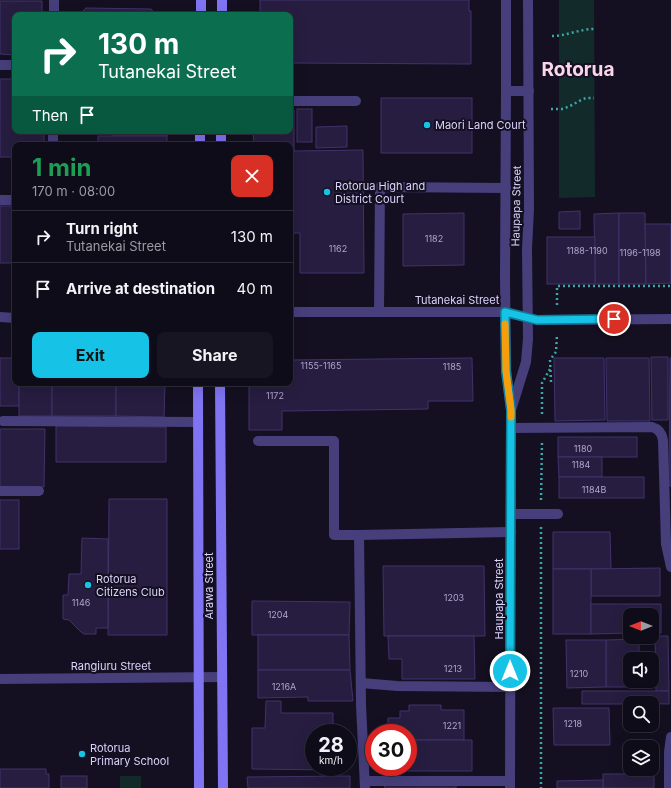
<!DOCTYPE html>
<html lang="en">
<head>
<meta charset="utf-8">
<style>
  :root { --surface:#0f0c19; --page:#181522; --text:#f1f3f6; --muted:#9b9ba2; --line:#2f2c38; --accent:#16c2e5 }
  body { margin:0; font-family:Inter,sans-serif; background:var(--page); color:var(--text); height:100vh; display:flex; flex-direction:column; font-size:15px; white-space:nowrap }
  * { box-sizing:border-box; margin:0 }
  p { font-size:13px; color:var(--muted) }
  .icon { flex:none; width:22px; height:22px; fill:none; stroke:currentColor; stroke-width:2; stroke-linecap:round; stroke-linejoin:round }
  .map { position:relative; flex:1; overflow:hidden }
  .panel { position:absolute; left:12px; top:142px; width:281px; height:244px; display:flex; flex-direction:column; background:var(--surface); border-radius:8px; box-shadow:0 4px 16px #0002,0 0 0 1px var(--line) }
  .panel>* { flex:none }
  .banner { position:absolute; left:12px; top:12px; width:281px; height:122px; border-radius:8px; box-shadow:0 4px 16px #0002,0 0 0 1px var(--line); background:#0b6e4f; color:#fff; overflow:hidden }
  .needle { width:26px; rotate:270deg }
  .fabs { position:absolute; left:623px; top:608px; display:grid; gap:8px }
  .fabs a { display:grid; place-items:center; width:36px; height:36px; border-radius:8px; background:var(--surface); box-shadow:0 4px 16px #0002,0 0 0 1px var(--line); font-size:20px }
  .speed { position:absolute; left:305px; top:724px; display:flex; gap:8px; font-size:20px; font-weight:700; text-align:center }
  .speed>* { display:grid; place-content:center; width:52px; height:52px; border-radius:50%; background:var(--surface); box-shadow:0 4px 16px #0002,0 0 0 1px var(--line); line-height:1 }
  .speed small { font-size:10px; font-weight:400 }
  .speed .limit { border:6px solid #d22; background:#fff; color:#111 }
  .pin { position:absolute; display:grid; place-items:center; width:34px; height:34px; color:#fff; margin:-17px; border:2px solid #fff; border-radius:50%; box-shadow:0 1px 4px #0007 }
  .me { position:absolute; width:44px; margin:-22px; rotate:0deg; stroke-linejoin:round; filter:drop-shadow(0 0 3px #0008) }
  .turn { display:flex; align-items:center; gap:14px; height:84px; padding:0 20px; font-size:18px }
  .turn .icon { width:52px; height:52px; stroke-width:2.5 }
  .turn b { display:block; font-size:28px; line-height:34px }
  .then { display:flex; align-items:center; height:38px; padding:0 20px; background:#0003; gap:8px; font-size:15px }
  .round { display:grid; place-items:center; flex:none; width:42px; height:42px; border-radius:8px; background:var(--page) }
  .head { display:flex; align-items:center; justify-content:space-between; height:68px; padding:0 20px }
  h1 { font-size:24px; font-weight:700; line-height:30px; color:#1e9e55 }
  .primary-button { display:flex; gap:8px; margin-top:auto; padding:8px 20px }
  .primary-button a { flex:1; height:46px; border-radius:8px; background:var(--accent); color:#111; font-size:16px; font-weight:700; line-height:46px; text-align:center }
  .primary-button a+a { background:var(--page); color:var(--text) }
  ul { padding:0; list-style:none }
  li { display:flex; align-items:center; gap:12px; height:52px; padding:0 20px; border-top:1px solid var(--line) }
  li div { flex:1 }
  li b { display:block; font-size:15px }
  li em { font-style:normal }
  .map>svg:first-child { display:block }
  .green { fill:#132a2a }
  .building { fill:#271d40; stroke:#41326a }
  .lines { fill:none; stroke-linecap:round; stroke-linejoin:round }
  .path { stroke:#3aa8a9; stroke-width:2.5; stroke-dasharray:2 3; stroke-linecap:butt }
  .lane { stroke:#463f7c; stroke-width:10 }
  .street { stroke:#463f7c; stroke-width:10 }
  .secondary { stroke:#8074f2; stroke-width:10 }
  .route-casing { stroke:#0e7e95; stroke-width:10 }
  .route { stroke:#16c2e5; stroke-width:7 }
  .slow { stroke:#f59e0b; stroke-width:7 }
  .poi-dot { fill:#16c2e5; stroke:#141021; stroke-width:1.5 }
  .labels { text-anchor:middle; stroke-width:4; stroke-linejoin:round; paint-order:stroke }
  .number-label { font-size:9px; fill:#aea6cc }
  .poi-label { font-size:11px; fill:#dbd4fb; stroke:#141021; text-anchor:start }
  .street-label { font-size:11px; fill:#dbd4fb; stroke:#141021 }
  .town-label { font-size:19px; font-weight:bold; fill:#fbd6eb; stroke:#141021 }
</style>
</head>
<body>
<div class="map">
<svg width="671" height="788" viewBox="0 0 671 788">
  <rect width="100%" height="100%" fill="#141021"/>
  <g class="green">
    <polygon points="559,0 594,0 595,197 559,198"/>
    <rect x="120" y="776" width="21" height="12"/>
  </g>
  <g class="building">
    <polygon points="260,0 469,0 469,11 471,11 471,64 290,63 290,15 260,15"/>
    <polygon points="0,1 42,1 42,15 15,15 15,55 0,54"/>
    <polygon points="86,8 151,9 156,15 79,15"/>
    <polygon points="0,79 15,79 15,131 44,131 44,145 15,145 15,157 0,157"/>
    <rect x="381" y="98" width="91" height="55"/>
    <rect x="297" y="109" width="15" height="33"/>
    <polygon points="290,110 294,110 294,151 363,150 364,273 300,273 300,233 290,233 290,145 254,145 253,131 290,131"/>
    <polygon points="347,126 347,147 316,148 316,127"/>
    <polygon points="113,131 168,131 167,136 113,136"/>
    <rect x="98" y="136" width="69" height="9"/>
    <rect x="0" y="206" width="15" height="57"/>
    <polygon points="580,211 580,229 559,229 559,212"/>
    <polygon points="464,213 464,265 403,266 403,214"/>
    <polygon points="619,213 619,284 595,284 594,214"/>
    <polygon points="619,213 645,213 646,284 619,284"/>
    <polygon points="645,224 671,224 671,283 646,284"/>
    <rect x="547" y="237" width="48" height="47"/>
    <polygon points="651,357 668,357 668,420 652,420"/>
    <polygon points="0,358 15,358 15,383 19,383 19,406 0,406"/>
    <polygon points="472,358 473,401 428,401 428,409 282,411 282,430 249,430 249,383 290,383 290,360"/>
    <polygon points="554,358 604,358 605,420 555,421"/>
    <polygon points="606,358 649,358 650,421 607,421"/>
    <polygon points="670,358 671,358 671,486 669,486"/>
    <rect x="19" y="383" width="33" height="33"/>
    <rect x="52" y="383" width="64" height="33"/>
    <polygon points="116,383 165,383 164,417 116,416"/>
    <polygon points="56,426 166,427 166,462 56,462"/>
    <polygon points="0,429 45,429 44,487 0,487"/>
    <rect x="558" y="437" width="79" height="20"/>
    <polygon points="558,457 602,457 602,477 559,477"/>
    <rect x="559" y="477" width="85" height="21"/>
    <polygon points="109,499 167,499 167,635 108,635"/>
    <rect x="0" y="500" width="19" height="49"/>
    <polygon points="553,532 610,532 611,569 553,569"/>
    <polygon points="82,538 108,539 108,628 96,628 96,634 84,634 81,632 69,620 63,619 63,595 68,595 69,574 81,574"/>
    <polygon points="383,566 484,566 485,636 384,636"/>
    <polygon points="660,568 660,596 591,596 591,569"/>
    <rect x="553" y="569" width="38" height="65"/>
    <polygon points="252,601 350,602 349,635 252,635"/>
    <polygon points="591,604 661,604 661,633 652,633 652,615 630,615 630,633 591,634"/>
    <polygon points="258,635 349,635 350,670 258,670"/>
    <polygon points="388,636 474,636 475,679 402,679 402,659 389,659"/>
    <polygon points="655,636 668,636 669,691 656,691"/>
    <polygon points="639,639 639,659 630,659 630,681 640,681 640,687 606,687 606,640"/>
    <polygon points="566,640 606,640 606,687 567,688"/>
    <polygon points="258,670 350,670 353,701 308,701 308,697 258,698"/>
    <polygon points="582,691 669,691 669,704 630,703 630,704 582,704"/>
    <polygon points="266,701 281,701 281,713 333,713 333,733 314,733 314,767 333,767 333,770 252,769 252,728 265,728"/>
    <polygon points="409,705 441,705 441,710 464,710 464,740 408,740 408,733 388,733 388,718 400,718 400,711 409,711"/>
    <polygon points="553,708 609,708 610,745 554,745"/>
    <polygon points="408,740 472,740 472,771 403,771 403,767 408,767"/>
    <polygon points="0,769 46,769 46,774 49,774 49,788 0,788"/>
    <rect x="603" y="774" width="51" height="14"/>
    <rect x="61" y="776" width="26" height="12"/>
    <polygon points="350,776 350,788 248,788 247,777"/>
    <polygon points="603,780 603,788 557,788 557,781"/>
    <polygon points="384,785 456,785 456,788 385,788"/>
  </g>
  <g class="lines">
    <g class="path">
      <path d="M 552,36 C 566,36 580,29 594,29"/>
      <polyline points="551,109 563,109 572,105 581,100 586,98 594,98"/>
      <polyline points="557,305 557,286 671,286"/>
      <polyline points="551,382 550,360 556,352 557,334"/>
      <polyline points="542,414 542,383 550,369"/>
      <polyline points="541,500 542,441"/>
      <polyline points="541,527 541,788"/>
    </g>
    <g class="lane">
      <polyline points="54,15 54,0"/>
      <polyline points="0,65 15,65"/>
      <polyline points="506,91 529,91"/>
      <polyline points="290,101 356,101"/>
      <polyline points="53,145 53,131"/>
      <polyline points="0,200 15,200"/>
      <polyline points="379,312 380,187 506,188"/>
      <polyline points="3,421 198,422"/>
      <path d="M 511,428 L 652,427 C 659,429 662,433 663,440 L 666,544 L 671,567"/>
      <polyline points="258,441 334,441 334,535 359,535"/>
      <polyline points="0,491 39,491"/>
      <polyline points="511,514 558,514"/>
      <polyline points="361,683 397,686 510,687"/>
      <polyline points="365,781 510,781"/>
      <polyline points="365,788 361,705 359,535 511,532"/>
      <polyline points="669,788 669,752 671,737"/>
    </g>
    <g class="street">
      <polyline points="506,0 506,91 505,276 506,371 511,410 510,788"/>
      <polyline points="290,312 505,312 537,320 671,319"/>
      <polyline points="0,317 15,318"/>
      <polyline points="512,407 526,362 528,339 527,249 529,209 528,0"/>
      <polyline points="0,679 222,677"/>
    </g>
    <g class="secondary">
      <polyline points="201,15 201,0"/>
      <polyline points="222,15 222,0"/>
      <polyline points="200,145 200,131"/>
      <polyline points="221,145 221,131"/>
      <polyline points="198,383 199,788"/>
      <polyline points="220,383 223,788"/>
    </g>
  </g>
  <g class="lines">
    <defs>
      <polyline id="route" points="510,671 511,410 506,371 505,312 537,320 614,319"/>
    </defs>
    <use href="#route" class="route-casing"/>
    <use href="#route" class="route"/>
    <polyline class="slow" points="505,324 506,371 511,410 511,417"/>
  </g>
  <g class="poi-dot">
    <circle cx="427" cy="125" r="4"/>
    <circle cx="327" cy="192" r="4"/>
    <circle cx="88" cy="585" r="4"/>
    <circle cx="82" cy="754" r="4"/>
  </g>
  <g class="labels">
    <g class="number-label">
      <text x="434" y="242">1182</text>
      <text x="338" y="252">1162</text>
      <text x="587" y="254">1188-1190</text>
      <text x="640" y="256">1196-1198</text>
      <text x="321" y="369">1155-1165</text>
      <text x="452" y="370">1185</text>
      <text x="275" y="399">1172</text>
      <text x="583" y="452">1180</text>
      <text x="581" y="468">1184</text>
      <text x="594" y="493">1184B</text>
      <text x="454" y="601">1203</text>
      <text x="81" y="606">1146</text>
      <text x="278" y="618">1204</text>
      <text x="453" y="672">1213</text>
      <text x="579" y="677">1210</text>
      <text x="284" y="690">1216A</text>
      <text x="573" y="727">1218</text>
      <text x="452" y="729">1221</text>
    </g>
    <g class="poi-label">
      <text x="435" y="129">Maori Land Court</text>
      <text x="335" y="190">Rotorua High and<tspan x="335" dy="13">District Court</tspan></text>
      <text x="96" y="583">Rotorua<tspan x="96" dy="13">Citizens Club</tspan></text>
      <text x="90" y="752">Rotorua<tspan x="90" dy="13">Primary School</tspan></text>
    </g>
    <g class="street-label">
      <text transform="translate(516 206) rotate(-89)" y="4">Haupapa Street</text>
      <text x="457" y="304">Tutanekai Street</text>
      <text transform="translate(209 586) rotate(-90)" y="4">Arawa Street</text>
      <text transform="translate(499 599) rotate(-90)" y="4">Haupapa Street</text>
      <text x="111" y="670">Rangiuru Street</text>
    </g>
    <g class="town-label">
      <text x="578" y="76">Rotorua</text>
    </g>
  </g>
</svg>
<div class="fabs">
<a><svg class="needle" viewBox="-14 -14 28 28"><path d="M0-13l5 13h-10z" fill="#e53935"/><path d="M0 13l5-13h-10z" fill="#9b9ba2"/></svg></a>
<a><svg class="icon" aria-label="sound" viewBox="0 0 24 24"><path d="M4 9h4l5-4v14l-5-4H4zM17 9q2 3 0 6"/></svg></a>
<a><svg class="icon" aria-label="search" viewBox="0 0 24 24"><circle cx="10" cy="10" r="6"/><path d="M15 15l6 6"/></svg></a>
<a><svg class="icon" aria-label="layers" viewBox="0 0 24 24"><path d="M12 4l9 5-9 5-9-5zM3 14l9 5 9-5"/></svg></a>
</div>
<div class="speed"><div>28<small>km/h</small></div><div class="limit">30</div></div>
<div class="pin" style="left:614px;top:319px;background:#d93025"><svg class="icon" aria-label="arrive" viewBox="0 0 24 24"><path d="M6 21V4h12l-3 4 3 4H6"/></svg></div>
<svg class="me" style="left:510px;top:671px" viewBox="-20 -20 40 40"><circle r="17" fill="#16c2e5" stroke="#fff" stroke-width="3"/><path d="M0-11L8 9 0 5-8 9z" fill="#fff"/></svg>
<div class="banner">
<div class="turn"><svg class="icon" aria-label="right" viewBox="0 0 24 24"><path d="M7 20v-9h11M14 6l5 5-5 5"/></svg><div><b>130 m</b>Tutanekai Street</div></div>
<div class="then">Then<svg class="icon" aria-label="arrive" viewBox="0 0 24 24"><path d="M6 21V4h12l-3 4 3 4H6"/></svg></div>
</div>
<section class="panel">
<div class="head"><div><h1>1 min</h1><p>170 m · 08:00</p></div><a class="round" style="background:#d93025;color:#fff"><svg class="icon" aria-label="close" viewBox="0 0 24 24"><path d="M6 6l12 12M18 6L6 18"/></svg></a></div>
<ul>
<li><svg class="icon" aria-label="right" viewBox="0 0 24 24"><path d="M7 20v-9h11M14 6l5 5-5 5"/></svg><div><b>Turn right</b><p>Tutanekai Street</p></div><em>130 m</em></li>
<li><svg class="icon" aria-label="arrive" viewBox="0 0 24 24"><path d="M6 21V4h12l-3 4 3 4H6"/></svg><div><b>Arrive at destination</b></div><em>40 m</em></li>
</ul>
<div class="primary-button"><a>Exit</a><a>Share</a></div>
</section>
</div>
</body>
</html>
